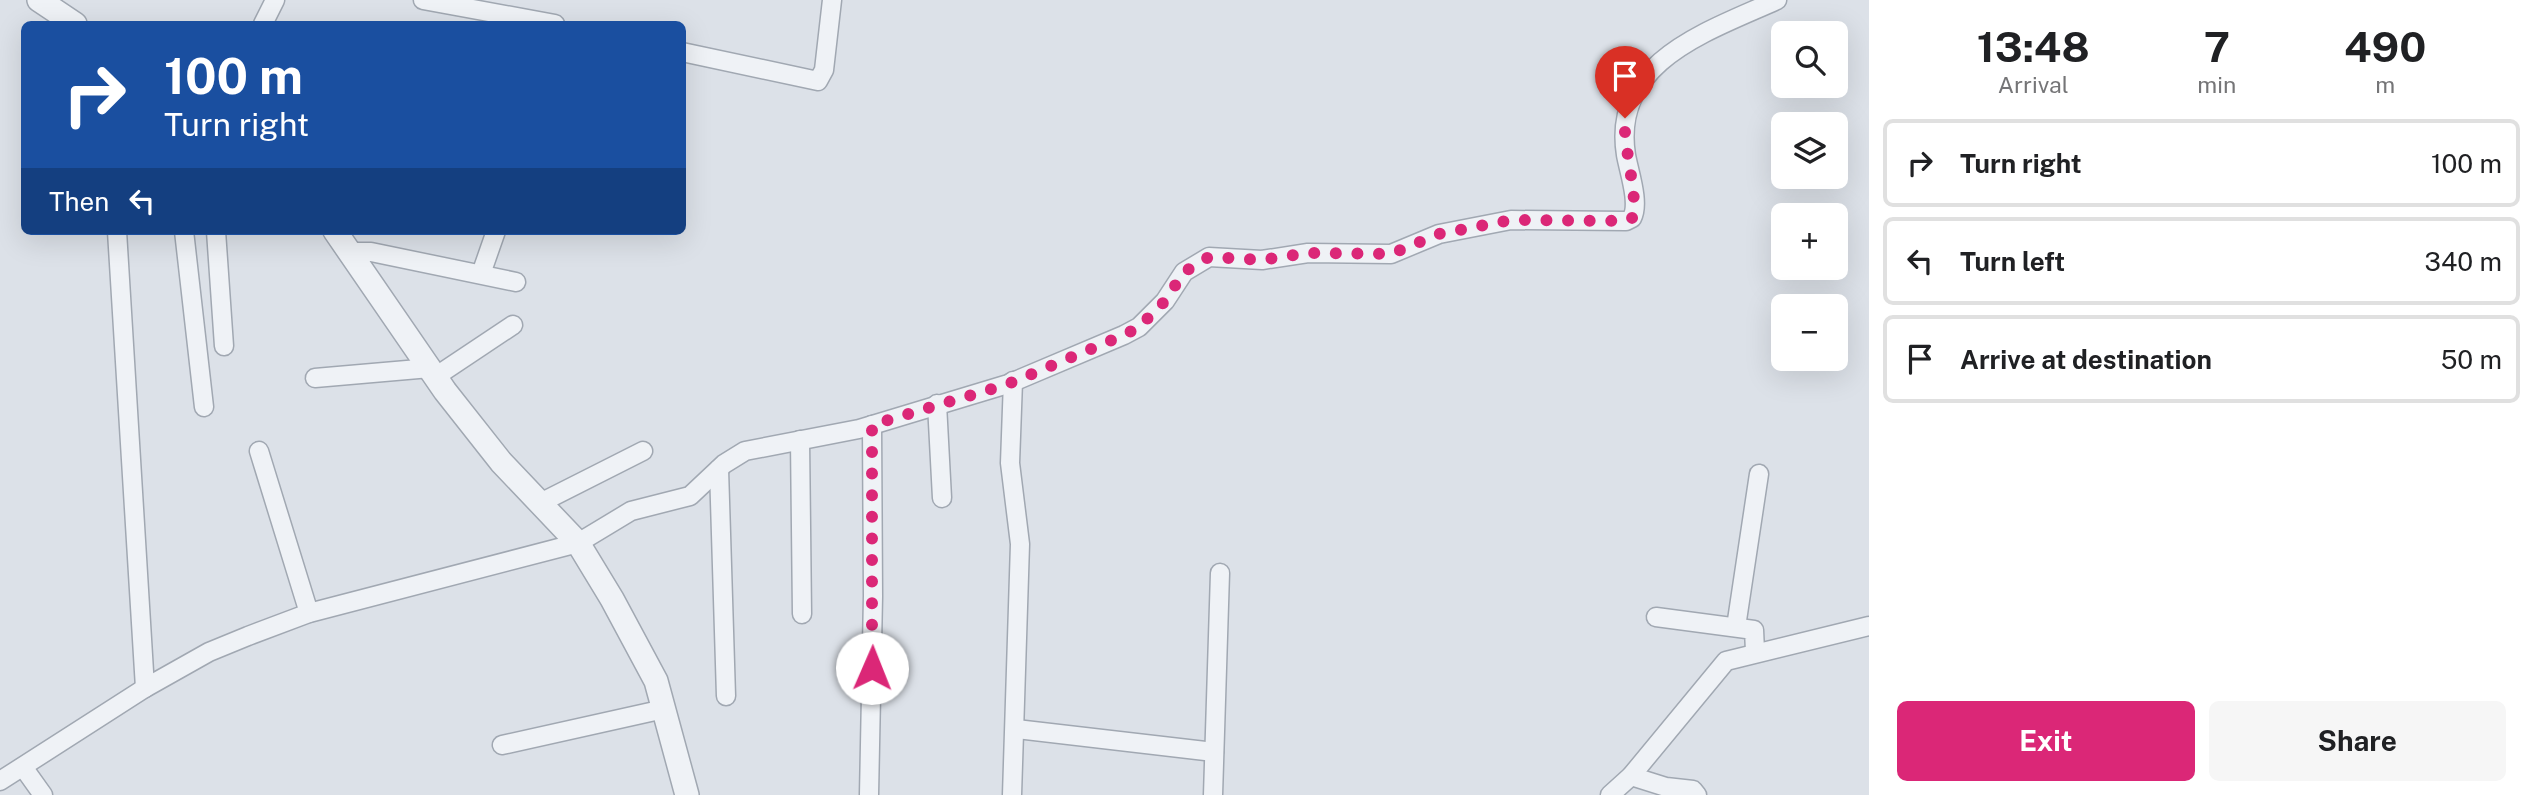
<!DOCTYPE html>
<html lang="en">
<head>
<meta charset="utf-8">
<style>
  :root { --surface:#fff; --page:#f6f6f6; --text:#202124; --muted:#757577; --line:#e0e0e0; --accent:#db2777 }
  body { margin:0; font-family:"Public Sans",sans-serif; background:var(--page); color:var(--text); height:100vh; display:flex; flex-direction:column; font-size:26px; white-space:nowrap }
  * { box-sizing:border-box; margin:0 }
  p { font-size:23px; color:var(--muted) }
  .icon { flex:none; width:38px; height:38px; fill:none; stroke:currentColor; stroke-width:2; stroke-linecap:round; stroke-linejoin:round }
  .map { position:relative; flex:1; overflow:hidden }
  .panel { display:flex; flex-direction:column; background:var(--surface); width:665px }
  .panel>* { flex:none }
  .banner { position:absolute; left:21px; top:21px; width:665px; height:214px; border-radius:10px; box-shadow:0 7px 28px #0002; background:#1a4fa0; color:#fff; overflow:hidden }
  .tools { position:absolute; left:1771px; top:21px; display:grid; gap:14px }
  .tools a { display:grid; place-items:center; width:77px; height:77px; border-radius:10px; background:var(--surface); box-shadow:0 7px 28px #0002; font-size:35px }
  .pin { position:absolute; display:grid; place-items:center; width:60px; height:60px; color:#fff; margin:-72px -30px; border-radius:50% 50% 50% 0; rotate:-45deg; box-shadow:0 0 7px #0007 }
  .pin .icon { rotate:45deg }
  .me { position:absolute; width:77px; margin:-38px; rotate:1deg; stroke-linejoin:round; filter:drop-shadow(0 0 5px #0008) }
  .turn { display:flex; align-items:center; gap:24px; height:147px; padding:0 28px; font-size:32px }
  .turn .icon { width:91px; height:91px; stroke-width:2.5 }
  .turn b { display:block; font-size:49px; line-height:60px }
  .then { display:flex; align-items:center; height:66px; padding:0 28px; background:#0003; gap:14px; font-size:26px }
  .eta { display:flex; justify-content:space-evenly; align-items:center; height:119px; text-align:center }
  .eta b { font-size:42px; font-weight:700; line-height:49px }
  .cta { display:flex; gap:14px; margin-top:auto; padding:14px 28px }
  .cta a { flex:1; height:80px; border-radius:10px; background:var(--accent); color:#fff; font-size:28px; font-weight:700; line-height:80px; text-align:center }
  .cta a+a { background:var(--page); color:var(--text) }
  ul { padding:0; list-style:none }
  li { display:flex; align-items:center; gap:21px; height:88px; margin:0 14px 10px; padding:0 14px; border:4px solid var(--line); border-radius:10px }
  li div { flex:1 }
  li b { display:block; font-size:26px }
  li em { font-style:normal }
  main { display:flex; flex:1; min-height:0 }
  .map>svg:first-child { display:block }
  .lines { fill:none; stroke-linecap:round; stroke-linejoin:round }
  .minor-casing { stroke:#a1a8b2; stroke-width:21 }
  .tertiary-casing { stroke:#a1a8b2; stroke-width:26 }
  .minor { stroke:#eff2f6; stroke-width:18 }
  .tertiary { stroke:#eff2f6; stroke-width:23 }
  .route { stroke:#db2777; stroke-width:12; stroke-dasharray:0 21.6 }
</style>
</head>
<body>
<main>
<div class="map">
<svg width="1869" height="795" viewBox="0 0 1869 795">
  <rect width="100%" height="100%" fill="#dce1e8"/>
  <g class="lines">
    <defs>
      <g id="minor">
        <polyline points="423,0 555,24"/>
        <polyline points="263,24 275,0"/>
        <polyline points="682,52 818,81 824,70 832,0"/>
        <polyline points="117,231 145,688"/>
        <polyline points="184,231 204,407"/>
        <polyline points="216,231 224,346"/>
        <polyline points="349,252 371,252 516,282"/>
        <polyline points="481,274 496,231"/>
        <polyline points="435,377 513,325"/>
        <polyline points="315,378 430,368"/>
        <polyline points="937,404 942,498"/>
        <polyline points="800,440 802,614"/>
        <polyline points="259,451 309,613"/>
        <polyline points="719,469 726,696"/>
        <polyline points="540,503 643,451"/>
        <polyline points="1656,617 1754,630 1755,651"/>
        <polyline points="1736,627 1759,474"/>
        <polyline points="1016,729 1214,752"/>
        <polyline points="502,745 664,709"/>
        <polyline points="23,767 43,795"/>
        <polyline points="1631,776 1666,787 1693,790 1697,795"/>
        <path d="M 0,781 L 145,688 L 209,652 L 248,636 L 309,613 L 578,543 L 631,511 L 690,496 L 724,464 L 745,451 L 859,429 L 1008,384 L 1124,335 L 1139,327 L 1165,301 L 1184,272 L 1209,257 L 1262,260 L 1308,253 L 1391,254 L 1439,234 L 1511,220 L 1626,221 L 1632,218 C 1640,203 1629,172 1626,155 C 1611,61 1709,31 1777,0"/>
        <polyline points="869,795 873,596 872,425"/>
        <polyline points="1012,795 1020,544 1010,463 1013,381"/>
        <polyline points="1213,795 1220,573"/>
        <polyline points="1610,795 1631,776 1726,661 1869,626"/>
      </g>
      <g id="tertiary">
        <polyline points="39,0 75,24"/>
        <polyline points="335,231 445,391 501,462 578,543 612,599 656,681 687,795"/>
      </g>
    </defs>
    <use href="#minor" class="minor-casing"/>
    <use href="#tertiary" class="tertiary-casing"/>
    <use href="#minor" class="minor"/>
    <use href="#tertiary" class="tertiary"/>
  </g>
  <g class="lines">
    <path class="route" d="M 872,668 L 872,425 L 1008,384 L 1124,335 L 1139,327 L 1165,301 L 1184,272 L 1209,257 L 1262,260 L 1308,253 L 1391,254 L 1439,234 L 1511,220 L 1626,221 L 1632,218 C 1640,203 1622,142 1625,118"/>
  </g>
</svg>
<div class="tools">
<a><svg class="icon" aria-label="search" viewBox="0 0 24 24"><circle cx="10" cy="10" r="6"/><path d="M15 15l6 6"/></svg></a>
<a><svg class="icon" aria-label="layers" viewBox="0 0 24 24"><path d="M12 4l9 5-9 5-9-5zM3 14l9 5 9-5"/></svg></a>
<a>+</a>
<a>−</a>
</div>
<div class="pin" style="left:1625px;top:118px;background:#d93025"><svg class="icon" aria-label="arrive" viewBox="0 0 24 24"><path d="M6 21V4h12l-3 4 3 4H6"/></svg></div>
<svg class="me" style="left:872px;top:668px" viewBox="-20 -20 40 40"><circle r="19" fill="#fff"/><path d="M0-13L10 11 0 6-10 11z" fill="#db2777"/></svg>
<div class="banner">
<div class="turn"><svg class="icon" aria-label="right" viewBox="0 0 24 24"><path d="M7 20v-9h11M14 6l5 5-5 5"/></svg><div><b>100 m</b>Turn right</div></div>
<div class="then">Then<svg class="icon" aria-label="left" viewBox="0 0 24 24"><path d="M17 20v-9H6M10 6l-5 5 5 5"/></svg></div>
</div>
</div>
<section class="panel">
<div class="eta">
<div><b>13:48</b><p>Arrival</p></div>
<div><b>7</b><p>min</p></div>
<div><b>490</b><p>m</p></div>
</div>
<ul>
<li><svg class="icon" aria-label="right" viewBox="0 0 24 24"><path d="M7 20v-9h11M14 6l5 5-5 5"/></svg><div><b>Turn right</b></div><em>100 m</em></li>
<li><svg class="icon" aria-label="left" viewBox="0 0 24 24"><path d="M17 20v-9H6M10 6l-5 5 5 5"/></svg><div><b>Turn left</b></div><em>340 m</em></li>
<li><svg class="icon" aria-label="arrive" viewBox="0 0 24 24"><path d="M6 21V4h12l-3 4 3 4H6"/></svg><div><b>Arrive at destination</b></div><em>50 m</em></li>
</ul>
<div class="cta"><a>Exit</a><a>Share</a></div>
</section>
</main>
</body>
</html>
